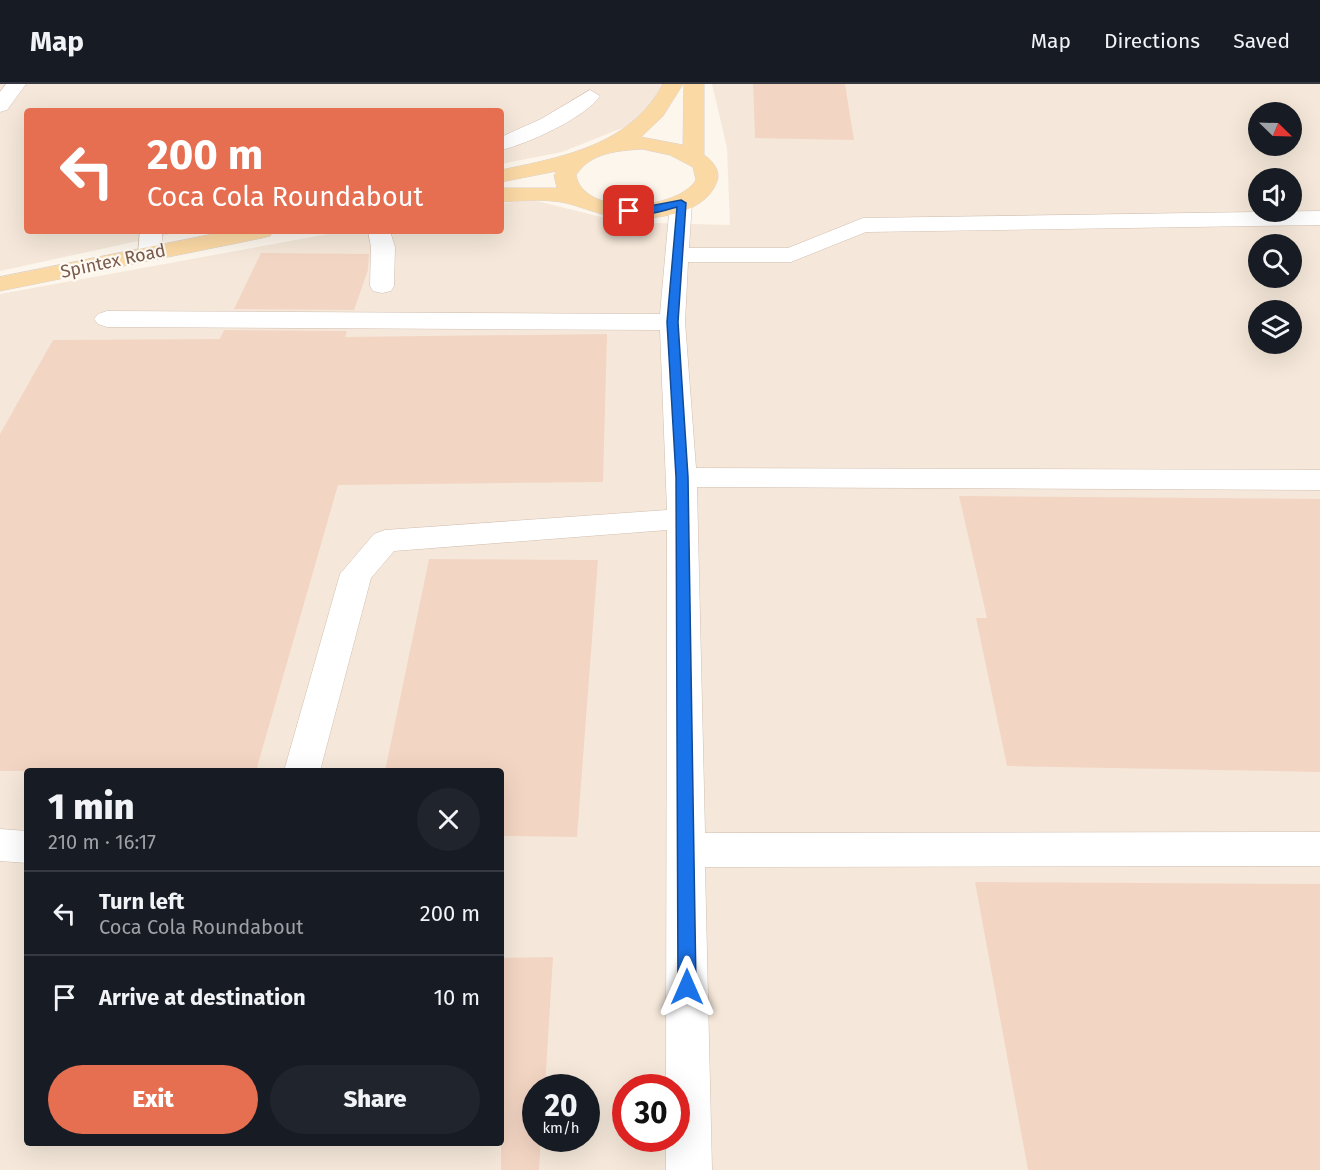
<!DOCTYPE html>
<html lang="en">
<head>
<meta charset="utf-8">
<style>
  :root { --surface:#171b24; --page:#20242c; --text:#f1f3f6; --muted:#9ea1a6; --line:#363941; --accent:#e76f51 }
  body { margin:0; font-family:"Fira Sans",sans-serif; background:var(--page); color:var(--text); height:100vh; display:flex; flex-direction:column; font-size:22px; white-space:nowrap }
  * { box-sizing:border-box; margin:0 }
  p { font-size:20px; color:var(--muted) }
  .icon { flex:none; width:33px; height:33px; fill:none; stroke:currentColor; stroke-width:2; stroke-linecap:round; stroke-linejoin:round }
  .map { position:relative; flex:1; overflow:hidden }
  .panel { position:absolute; left:24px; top:684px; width:480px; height:378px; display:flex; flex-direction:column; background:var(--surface); border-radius:6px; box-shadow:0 6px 24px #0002 }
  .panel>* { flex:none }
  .guide { position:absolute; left:24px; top:24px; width:480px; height:126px; border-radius:6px; box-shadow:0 6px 24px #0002; background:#e76f51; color:#fff; overflow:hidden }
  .needle { width:39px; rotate:113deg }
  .controls { position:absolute; left:1248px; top:18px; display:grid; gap:12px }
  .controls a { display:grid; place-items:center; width:54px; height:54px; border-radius:50%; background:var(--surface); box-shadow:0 6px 24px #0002; font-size:30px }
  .speed { position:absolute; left:522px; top:990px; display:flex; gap:12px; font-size:30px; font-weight:700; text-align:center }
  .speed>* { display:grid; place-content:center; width:78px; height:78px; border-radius:50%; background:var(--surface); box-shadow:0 6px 24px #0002; line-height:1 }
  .speed small { font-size:15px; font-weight:400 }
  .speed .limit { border:9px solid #d22; background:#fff; color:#111 }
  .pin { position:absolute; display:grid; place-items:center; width:51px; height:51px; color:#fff; margin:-26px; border-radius:12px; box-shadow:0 3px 9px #0006 }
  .me { position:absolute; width:66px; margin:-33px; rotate:0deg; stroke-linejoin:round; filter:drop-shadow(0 0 4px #0008) }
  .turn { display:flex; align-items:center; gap:21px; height:126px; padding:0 24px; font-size:27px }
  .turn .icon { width:78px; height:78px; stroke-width:2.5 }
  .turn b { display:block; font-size:42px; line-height:51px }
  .round { display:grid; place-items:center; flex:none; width:63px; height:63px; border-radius:32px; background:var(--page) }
  .head { display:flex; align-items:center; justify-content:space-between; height:102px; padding:0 24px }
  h1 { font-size:36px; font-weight:800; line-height:45px }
  .cta { display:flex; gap:12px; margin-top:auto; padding:12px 24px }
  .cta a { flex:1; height:69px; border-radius:36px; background:var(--accent); color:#fff; font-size:24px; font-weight:800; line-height:69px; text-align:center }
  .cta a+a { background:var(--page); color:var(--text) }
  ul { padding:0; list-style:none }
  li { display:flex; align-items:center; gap:18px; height:84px; padding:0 24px; border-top:2px solid var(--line) }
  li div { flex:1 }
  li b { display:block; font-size:22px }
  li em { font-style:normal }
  header { display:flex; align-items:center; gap:36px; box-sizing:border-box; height:84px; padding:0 30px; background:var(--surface); border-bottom:2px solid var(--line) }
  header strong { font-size:28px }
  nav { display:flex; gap:33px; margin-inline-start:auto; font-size:21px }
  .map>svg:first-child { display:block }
  .residential { fill:#f5e8da; fill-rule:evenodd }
  .building { fill:#f3d5c3 }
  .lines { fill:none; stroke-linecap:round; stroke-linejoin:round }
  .minor-casing { stroke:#d1beb0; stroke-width:1 }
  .major-casing { stroke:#dad1cd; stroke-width:1 }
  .minor { fill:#fff; fill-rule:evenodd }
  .major { fill:#fbd9a5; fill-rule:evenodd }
  .route { fill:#1a73e8; stroke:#114b97; stroke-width:1.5 }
  .labels { text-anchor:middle; stroke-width:4.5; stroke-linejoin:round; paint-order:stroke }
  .far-street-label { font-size:18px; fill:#7a5c4d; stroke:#fffaf3 }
</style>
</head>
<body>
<header>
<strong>Map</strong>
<nav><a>Map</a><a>Directions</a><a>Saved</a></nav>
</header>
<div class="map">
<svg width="1320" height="1086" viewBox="0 0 1320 1086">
  <rect width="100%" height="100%" fill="#fdf6ec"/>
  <g class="residential">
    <polygon points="0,0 670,0 640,37 562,68 501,80 501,27 27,27 27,147 184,147 0,187"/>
    <path d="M 712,0 L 1320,0 L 1320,1086 L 0,1086 L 0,210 L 345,147 L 501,147 L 501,120 L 529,115 L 621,138 L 730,141 L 727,64 ZM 1258,28 L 1292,28 L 1292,62 L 1258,62 ZM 1258,94 L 1292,94 L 1292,128 L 1258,128 ZM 1258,160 L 1292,160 L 1292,194 L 1258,194 ZM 1258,226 L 1292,226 L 1292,260 L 1258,260 ZM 27,687 L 501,687 L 501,1059 L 27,1059 ZM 536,1004 L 586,1004 L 586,1054 L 536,1054 ZM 626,1004 L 676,1004 L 676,1054 L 626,1054 Z"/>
  </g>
  <g class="building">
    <polygon points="753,0 845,0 854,56 755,54"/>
    <polygon points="261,169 369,170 368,186 354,226 234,225"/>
    <polygon points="224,246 347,247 345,253 607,250 603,398 338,401 256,687 0,687 0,350 53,256 220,255"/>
    <polygon points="959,412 1320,415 1320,688 1007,682 976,534 987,534"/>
    <polygon points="429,475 598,476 577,753 501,752 501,687 385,687"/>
    <polygon points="975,798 1320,800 1320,1086 1028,1086"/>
    <polygon points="553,873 545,1004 536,1004 536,1054 541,1054 539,1086 501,1086 501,874"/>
  </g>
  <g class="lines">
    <defs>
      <g id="minor">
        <polygon points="6,0 26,0 7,26 0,28 0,8"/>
        <path d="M 590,6 L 600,12 C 585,34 527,60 501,66 L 501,53 L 541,35 Z"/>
        <polygon points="681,112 689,114 692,119 689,164 788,164 863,134 1320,127 1320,141 866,148 791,178 688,178 685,238 696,384 1320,386 1320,406 697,403 705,749 1320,748 1320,782 705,783 712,1086 666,1086 666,1054 676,1054 676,1004 666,1004 667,446 394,467 371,494 320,687 284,687 340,490 374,450 385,446 667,426 660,246 107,243 98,240 94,235 98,230 107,227 660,230 670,119 673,114"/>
        <polygon points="140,147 162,147 162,170 158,175 142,175 138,170"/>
        <polygon points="368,147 390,147 395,163 394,202 391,207 382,209 373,207 370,202 371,163"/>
        <polygon points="0,745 27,747 27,779 0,777"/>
      </g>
      <g id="major">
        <path d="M 663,0 L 683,0 L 663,32 L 641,53 L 683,61 L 684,0 L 704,0 L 704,71 C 712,76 721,87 717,97 C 705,134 642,138 610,132 C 590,128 572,118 552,117 C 535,115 518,117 501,118 L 501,104 L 557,104 L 554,91 L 557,87 L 501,98 L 501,86 C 563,73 631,61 663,0 ZM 642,65 L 670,71 L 693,83 L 696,96 C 677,127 583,133 576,91 C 591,68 617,67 642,65 Z"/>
        <polygon points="228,147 273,147 270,152 262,154 0,207 0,193"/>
      </g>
    </defs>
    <use href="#minor" class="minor-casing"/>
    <use href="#major" class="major-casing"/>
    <use href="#minor" class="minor"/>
    <use href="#major" class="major"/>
  </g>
  <path class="route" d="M 681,116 L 686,119 L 678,238 L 688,393 L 696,903 L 693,909 L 687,911 L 681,909 L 678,903 L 676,393 L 667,238 L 677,123 C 663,127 636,136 624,127 Z"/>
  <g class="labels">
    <g class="far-street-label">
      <text transform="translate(113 177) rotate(-12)" y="6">Spintex Road</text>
    </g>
  </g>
</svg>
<div class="controls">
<a><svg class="needle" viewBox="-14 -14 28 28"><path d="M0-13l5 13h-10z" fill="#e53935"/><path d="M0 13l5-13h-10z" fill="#9ea1a6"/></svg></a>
<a><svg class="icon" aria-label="sound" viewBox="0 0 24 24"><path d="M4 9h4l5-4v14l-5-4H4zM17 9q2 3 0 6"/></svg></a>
<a><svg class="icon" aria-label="search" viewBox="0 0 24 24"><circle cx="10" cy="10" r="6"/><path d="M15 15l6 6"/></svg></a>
<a><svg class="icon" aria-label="layers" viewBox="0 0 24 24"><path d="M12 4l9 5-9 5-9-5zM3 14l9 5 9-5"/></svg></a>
</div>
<div class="speed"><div>20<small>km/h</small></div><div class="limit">30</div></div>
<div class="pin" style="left:629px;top:127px;background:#d93025"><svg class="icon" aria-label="arrive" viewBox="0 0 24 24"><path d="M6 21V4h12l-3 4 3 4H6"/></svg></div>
<svg class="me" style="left:687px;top:903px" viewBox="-20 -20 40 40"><path d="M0-17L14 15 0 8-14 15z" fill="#1a73e8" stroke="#fff" stroke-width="4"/></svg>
<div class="guide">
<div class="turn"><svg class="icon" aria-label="left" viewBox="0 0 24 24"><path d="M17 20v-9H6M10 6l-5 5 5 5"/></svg><div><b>200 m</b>Coca Cola Roundabout</div></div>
</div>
<section class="panel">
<div class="head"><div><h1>1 min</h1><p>210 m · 16:17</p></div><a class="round"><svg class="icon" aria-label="close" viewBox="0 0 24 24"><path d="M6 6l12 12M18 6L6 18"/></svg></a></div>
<ul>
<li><svg class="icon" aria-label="left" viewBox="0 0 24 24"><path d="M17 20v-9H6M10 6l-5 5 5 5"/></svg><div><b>Turn left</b><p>Coca Cola Roundabout</p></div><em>200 m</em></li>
<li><svg class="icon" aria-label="arrive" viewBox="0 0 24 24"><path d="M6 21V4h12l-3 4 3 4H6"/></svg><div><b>Arrive at destination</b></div><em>10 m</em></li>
</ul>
<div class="cta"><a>Exit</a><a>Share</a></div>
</section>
</div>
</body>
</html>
